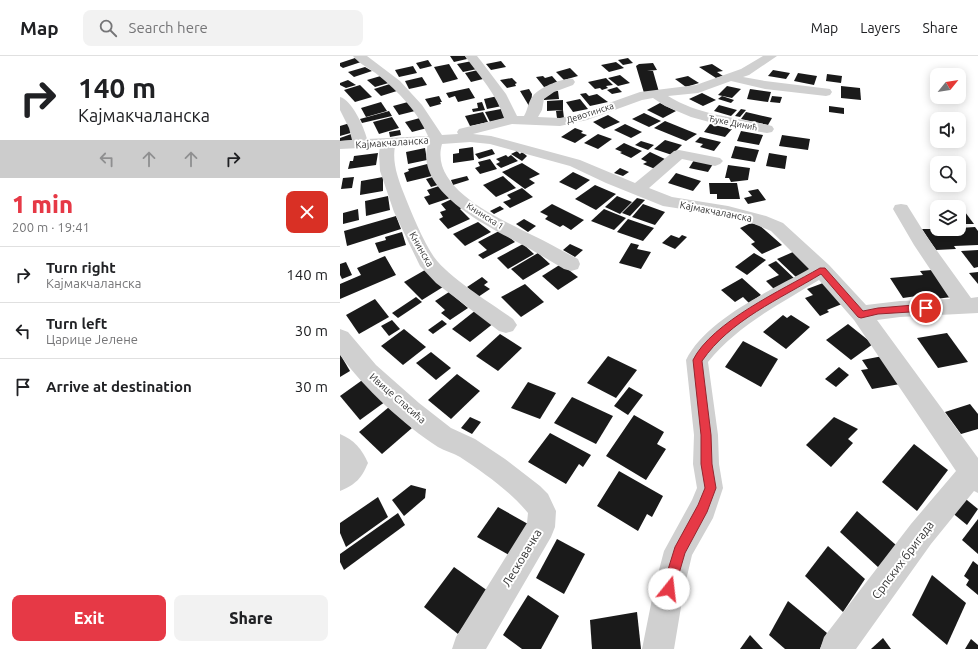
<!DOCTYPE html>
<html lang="en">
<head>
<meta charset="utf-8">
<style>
  :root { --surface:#fff; --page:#f2f2f2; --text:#202124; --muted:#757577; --line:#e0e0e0; --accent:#e63946 }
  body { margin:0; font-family:Ubuntu,sans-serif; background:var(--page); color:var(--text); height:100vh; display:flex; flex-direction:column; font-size:15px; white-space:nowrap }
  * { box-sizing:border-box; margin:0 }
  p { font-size:13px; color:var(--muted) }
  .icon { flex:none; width:22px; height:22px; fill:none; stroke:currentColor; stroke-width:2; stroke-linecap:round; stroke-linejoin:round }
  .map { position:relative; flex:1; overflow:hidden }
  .sheet { display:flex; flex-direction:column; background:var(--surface); width:340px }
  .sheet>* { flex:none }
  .top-card { background:#fff; color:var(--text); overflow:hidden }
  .needle { width:26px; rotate:60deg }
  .buttons { position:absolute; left:590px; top:12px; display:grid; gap:8px }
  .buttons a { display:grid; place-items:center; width:36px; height:36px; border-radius:8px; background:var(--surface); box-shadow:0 2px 10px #0003; font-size:20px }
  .pin { position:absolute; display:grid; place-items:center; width:34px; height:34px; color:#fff; margin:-17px; border:2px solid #fff; border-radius:50%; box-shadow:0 1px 4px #0007 }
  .me { position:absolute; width:44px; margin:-22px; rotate:16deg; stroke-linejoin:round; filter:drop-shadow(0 0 3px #0008) }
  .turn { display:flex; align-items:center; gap:14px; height:84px; padding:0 12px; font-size:18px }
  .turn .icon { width:52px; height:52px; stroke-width:2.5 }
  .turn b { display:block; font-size:28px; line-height:34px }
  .lanes { display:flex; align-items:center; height:38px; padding:0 12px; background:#0003; justify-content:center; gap:20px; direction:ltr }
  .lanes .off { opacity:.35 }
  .round { display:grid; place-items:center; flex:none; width:42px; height:42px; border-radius:8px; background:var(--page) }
  .summary { display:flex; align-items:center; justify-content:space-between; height:68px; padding:0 12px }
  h1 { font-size:24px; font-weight:800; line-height:30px; color:var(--accent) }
  .action { display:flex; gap:8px; margin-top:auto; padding:8px 12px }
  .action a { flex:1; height:46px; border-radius:8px; background:var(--accent); color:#fff; font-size:16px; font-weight:800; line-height:46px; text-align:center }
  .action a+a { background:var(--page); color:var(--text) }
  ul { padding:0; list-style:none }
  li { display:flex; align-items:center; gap:12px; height:56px; padding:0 12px; border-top:1px solid var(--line) }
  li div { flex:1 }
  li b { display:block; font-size:15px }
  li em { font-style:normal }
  header { display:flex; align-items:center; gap:24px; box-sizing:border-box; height:56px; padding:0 20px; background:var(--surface); border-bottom:1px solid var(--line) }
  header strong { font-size:19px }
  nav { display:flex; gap:22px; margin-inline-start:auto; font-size:14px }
  .search { width:280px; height:36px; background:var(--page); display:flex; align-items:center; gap:10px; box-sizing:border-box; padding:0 14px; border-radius:8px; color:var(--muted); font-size:15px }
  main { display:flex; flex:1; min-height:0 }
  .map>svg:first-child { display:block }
  .building { fill:#1a1a1a }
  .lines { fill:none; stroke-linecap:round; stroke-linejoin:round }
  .minor { fill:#d0d0d0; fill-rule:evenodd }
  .route { fill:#e63946; stroke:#96252e }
  .labels { text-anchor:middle; stroke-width:4; stroke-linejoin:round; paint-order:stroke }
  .far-street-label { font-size:9px; fill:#333; stroke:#fff }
  .street-label { font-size:10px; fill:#333; stroke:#fff }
  .near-street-label { font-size:12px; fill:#333; stroke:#fff }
</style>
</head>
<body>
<header>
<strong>Map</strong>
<div class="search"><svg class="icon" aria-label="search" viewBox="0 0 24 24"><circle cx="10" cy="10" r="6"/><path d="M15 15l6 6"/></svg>Search here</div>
<nav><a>Map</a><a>Layers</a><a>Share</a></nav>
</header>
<main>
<section class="sheet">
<div class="top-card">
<div class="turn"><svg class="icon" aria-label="right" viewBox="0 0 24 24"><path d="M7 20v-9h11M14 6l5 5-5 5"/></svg><div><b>140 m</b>Кајмакчаланска</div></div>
<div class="lanes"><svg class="icon off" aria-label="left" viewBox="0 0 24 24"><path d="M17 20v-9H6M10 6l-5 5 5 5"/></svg><svg class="icon off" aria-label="ahead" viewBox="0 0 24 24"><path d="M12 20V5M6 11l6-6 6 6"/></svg><svg class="icon off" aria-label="ahead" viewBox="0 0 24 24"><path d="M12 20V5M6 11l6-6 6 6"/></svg><svg class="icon" aria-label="right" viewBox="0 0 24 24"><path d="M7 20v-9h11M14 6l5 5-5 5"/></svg></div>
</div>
<div class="summary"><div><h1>1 min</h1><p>200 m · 19:41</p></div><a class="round" style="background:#d93025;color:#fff"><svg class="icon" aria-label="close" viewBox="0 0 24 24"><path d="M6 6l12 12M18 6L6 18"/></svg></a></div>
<ul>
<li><svg class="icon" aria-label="right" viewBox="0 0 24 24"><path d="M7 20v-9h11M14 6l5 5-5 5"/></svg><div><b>Turn right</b><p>Кајмакчаланска</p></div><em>140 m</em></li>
<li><svg class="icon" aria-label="left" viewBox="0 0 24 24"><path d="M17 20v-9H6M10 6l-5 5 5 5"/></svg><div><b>Turn left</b><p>Царице Јелене</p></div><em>30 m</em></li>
<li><svg class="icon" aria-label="arrive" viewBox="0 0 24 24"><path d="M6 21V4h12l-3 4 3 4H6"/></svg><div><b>Arrive at destination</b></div><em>30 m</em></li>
</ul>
<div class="action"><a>Exit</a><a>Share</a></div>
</section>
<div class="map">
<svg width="638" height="593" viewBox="0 0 638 593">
  <rect width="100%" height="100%" fill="#fff"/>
  <g class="building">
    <polygon points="110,0 125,0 127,3 114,6"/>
    <polygon points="15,2 21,6 3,12 0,10 0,7"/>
    <polygon points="288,2 293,7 283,9 278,4"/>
    <polygon points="88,4 92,10 80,13 76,7"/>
    <polygon points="132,5 137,13 123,16 117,8"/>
    <polygon points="161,5 166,11 151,14 146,8"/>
    <polygon points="276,6 284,12 269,16 261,9"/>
    <polygon points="313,7 317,14 307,15 313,15 319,36 304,37 296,10 299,8"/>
    <polygon points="109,8 118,23 103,27 94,11"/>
    <polygon points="372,8 383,15 377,16 383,20 376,22 359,11"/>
    <polygon points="73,10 77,17 59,21 55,14"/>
    <polygon points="25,11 32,15 14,21 8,16"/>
    <polygon points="230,12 238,20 224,24 216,16"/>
    <polygon points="138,14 147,22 131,26 125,17"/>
    <polygon points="433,14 450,17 446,23 428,20"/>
    <polygon points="458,17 477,20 474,29 454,25"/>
    <polygon points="487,18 502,20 501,27 486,25"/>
    <polygon points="44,19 52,26 35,31 27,24"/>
    <polygon points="280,19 290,27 278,30 268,22"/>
    <polygon points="203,20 205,22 212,20 219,28 204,31 196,21"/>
    <polygon points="348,20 359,27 346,31 335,23"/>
    <polygon points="82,21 87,29 69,33 65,25"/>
    <polygon points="172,22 177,27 175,28 176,30 167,32 160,24"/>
    <polygon points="266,22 273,29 266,30 268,32 262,34 260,32 255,33 248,26"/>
    <polygon points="8,24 16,29 6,32 0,29 0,27"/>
    <polygon points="53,27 60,34 41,40 34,33"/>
    <polygon points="20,29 32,41 15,46 4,34"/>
    <polygon points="387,30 401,33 392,42 378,39"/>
    <polygon points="501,30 520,32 521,44 501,42"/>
    <polygon points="277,31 282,36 272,38 267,34"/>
    <polygon points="129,32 135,42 118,46 115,40 109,42 106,37"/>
    <polygon points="189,33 192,38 191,49 189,50 180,35"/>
    <polygon points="410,33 431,36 428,46 407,43"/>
    <polygon points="210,35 218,35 219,43 204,44 204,41"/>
    <polygon points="246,37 249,40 257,38 268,46 250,50 240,38"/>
    <polygon points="362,37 376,44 363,50 349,43"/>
    <polygon points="99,40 102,46 100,46 101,48 90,51 85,43"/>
    <polygon points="158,40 162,50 147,53 144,43"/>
    <polygon points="382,40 394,44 391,47 378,43"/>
    <polygon points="432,40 442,41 440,47 430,46"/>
    <polygon points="240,43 248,53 233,56 226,46"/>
    <polygon points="223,44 223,54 207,55 207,45"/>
    <polygon points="41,46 47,55 26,61 21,52"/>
    <polygon points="68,46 75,55 59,59 53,50"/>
    <polygon points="142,46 145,54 133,56 132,53 138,52 137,47"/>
    <polygon points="320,47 336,55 323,62 307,54"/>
    <polygon points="379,49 397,54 391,60 374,55"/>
    <polygon points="489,50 504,52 504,58 489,56"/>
    <polygon points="161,53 166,62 150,66 145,56"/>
    <polygon points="401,53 406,54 400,61 395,60"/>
    <polygon points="223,54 224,62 217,62 216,55"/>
    <polygon points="49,55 52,60 22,67 20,63"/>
    <polygon points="143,56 148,66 130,70 125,60"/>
    <polygon points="406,56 432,62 428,69 401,63"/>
    <polygon points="304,57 321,65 309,71 292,63"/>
    <polygon points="268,59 280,66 264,73 253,66"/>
    <polygon points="52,61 59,72 39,78 33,66"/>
    <polygon points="80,62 87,72 72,76 65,66"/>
    <polygon points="325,65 357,78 346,85 314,72"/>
    <polygon points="10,67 14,76 0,80 0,70"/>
    <polygon points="285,68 302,76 291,82 274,74"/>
    <polygon points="370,68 392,73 385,81 364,76"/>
    <polygon points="235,72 243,75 241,77 247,79 235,87 221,81"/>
    <polygon points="60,74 61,79 50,81 49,76"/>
    <polygon points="401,75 423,79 419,89 397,85"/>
    <polygon points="14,77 16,84 0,85 0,82"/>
    <polygon points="258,78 272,83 258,93 244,87"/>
    <polygon points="442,79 470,83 468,94 439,90"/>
    <polygon points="360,81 381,86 374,95 360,91 363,88 355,86"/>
    <polygon points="325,84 342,89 332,99 314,93"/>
    <polygon points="301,85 314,89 308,94 295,89"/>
    <polygon points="284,87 302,95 291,102 280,97 282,96 275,93"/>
    <polygon points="395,90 419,94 415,106 391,102"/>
    <polygon points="133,91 134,104 113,107 113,98 119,97 119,93"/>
    <polygon points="85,92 87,104 68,108 66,96"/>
    <polygon points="152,93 155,98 139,103 135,98"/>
    <polygon points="177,95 180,98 182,96 187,100 182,105 171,98"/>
    <polygon points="310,96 327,104 315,113 303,108 307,106 301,103"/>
    <polygon points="38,97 36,109 8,113 10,105 13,105 14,100"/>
    <polygon points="429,97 447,100 445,113 426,110"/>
    <polygon points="166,99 168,101 171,99 178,105 161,112 156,108 160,106 156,103"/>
    <polygon points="150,103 157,113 140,118 135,112 140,110 138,106"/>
    <polygon points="354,104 373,108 368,116 349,112"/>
    <polygon points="91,107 96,119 67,126 64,117 69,115 68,113"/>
    <polygon points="182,107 200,118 189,123 195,127 185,133 162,116"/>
    <polygon points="388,109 410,112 408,124 391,126 389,122 385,122"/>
    <polygon points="280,112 289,116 283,120 274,117"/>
    <polygon points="233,116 250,124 236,134 219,126"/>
    <polygon points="336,117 361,125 353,135 328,127"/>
    <polygon points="96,120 101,128 91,131 86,123"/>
    <polygon points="127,120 129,124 113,129 111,124"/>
    <polygon points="163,120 176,132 156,141 143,129"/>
    <polygon points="14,121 12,132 1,133 3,122"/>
    <polygon points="43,121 43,135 20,139 21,125"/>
    <polygon points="369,127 397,127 400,143 377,143 377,138 370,138"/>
    <polygon points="102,129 110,142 89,149 84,141 90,139 87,134"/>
    <polygon points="255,129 276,138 256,154 235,143"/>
    <polygon points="182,132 193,141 170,152 163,146 171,143 167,139"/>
    <polygon points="418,133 426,144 408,148 404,142 412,140 408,135"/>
    <polygon points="48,140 50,154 26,160 25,145"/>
    <polygon points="277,140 292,146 280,158 265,151"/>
    <polygon points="114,142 123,151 120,153 130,163 108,173 99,163 103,161 100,156 106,154 101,148"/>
    <polygon points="297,142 305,144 290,160 282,157"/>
    <polygon points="212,148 244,164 231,174 223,169 220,171 205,163 208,160 200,156"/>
    <polygon points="303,148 325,156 315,169 292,161"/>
    <polygon points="160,150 164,153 154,158 150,155"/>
    <polygon points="619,152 622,152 634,168 619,168"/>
    <polygon points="18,153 19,164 3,168 3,157"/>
    <polygon points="264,153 286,162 274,174 251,165"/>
    <polygon points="56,160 61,173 7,190 4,175"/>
    <polygon points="184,163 196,170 188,176 176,168"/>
    <polygon points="288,163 314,172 303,185 277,176"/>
    <polygon points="138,166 151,176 125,190 113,178"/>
    <polygon points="411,167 419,169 442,189 422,198 411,188 415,186 400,172"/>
    <polygon points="635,171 638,175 638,189 614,190 616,193 596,194 582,173 619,173 619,172"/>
    <polygon points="161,174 175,186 143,203 138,199 147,194 138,186"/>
    <polygon points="62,176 66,189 39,197 35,187 46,184 45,181"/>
    <polygon points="331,179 339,182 342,179 347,181 335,193 322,187"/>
    <polygon points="291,187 299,189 297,193 311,196 301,213 279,207"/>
    <polygon points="183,188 194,198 168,213 157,202"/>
    <polygon points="230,188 243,194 235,201 223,194"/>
    <polygon points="638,194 638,211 634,212 621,195"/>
    <polygon points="453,196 474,215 457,222 437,203"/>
    <polygon points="198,197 210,208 183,224 171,213"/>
    <polygon points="414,197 426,204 407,219 395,211"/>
    <polygon points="45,200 56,219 0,243 0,228 21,219 17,212"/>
    <polygon points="436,205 456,224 435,234 426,225 439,219 428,209"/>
    <polygon points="6,206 12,219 2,223 0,219 0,208"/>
    <polygon points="221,208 238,221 218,234 202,220"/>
    <polygon points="85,214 103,231 82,244 64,226"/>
    <polygon points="592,214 612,241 595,243 591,238 563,242 550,222 583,219 580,215"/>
    <polygon points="638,216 638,228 629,217"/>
    <polygon points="142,221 148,226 144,229 150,233 138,241 127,231"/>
    <polygon points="402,222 421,239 409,247 403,241 395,246 381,234"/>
    <polygon points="483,227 502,248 487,254 489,256 480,260 465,242 473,239 467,233"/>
    <polygon points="185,228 204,246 181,261 161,241"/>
    <polygon points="109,236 128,252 110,264 101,257 105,254 95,245"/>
    <polygon points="76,241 82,246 58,262 52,257"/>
    <polygon points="35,243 49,261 19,278 6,259"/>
    <polygon points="136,254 154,267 130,286 112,273"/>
    <polygon points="443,259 447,262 451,259 470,271 446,293 423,276"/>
    <polygon points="52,264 60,273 49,280 41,270"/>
    <polygon points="102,264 107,268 93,278 88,274"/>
    <polygon points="508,268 533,288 511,304 486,284"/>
    <polygon points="64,273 86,291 63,309 41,290"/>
    <polygon points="607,277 628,306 598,312 577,282"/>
    <polygon points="160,278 182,292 158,315 136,300"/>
    <polygon points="403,285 438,303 421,331 385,311"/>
    <polygon points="91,296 111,312 96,324 76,307"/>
    <polygon points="0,298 10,315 0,321"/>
    <polygon points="268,300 297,314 276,342 247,327"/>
    <polygon points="543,300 560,328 532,333 521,314 528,313 522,304"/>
    <polygon points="499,311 509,319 496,331 485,323"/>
    <polygon points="117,318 140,335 111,363 88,344"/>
    <polygon points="28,320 49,343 20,364 0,340"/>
    <polygon points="188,326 216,337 200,363 171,352"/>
    <polygon points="289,331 303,339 288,359 274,350"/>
    <polygon points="232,341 273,360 256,388 214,367"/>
    <polygon points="630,348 638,358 638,373 621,378 605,356"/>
    <polygon points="49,351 72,372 42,398 19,376"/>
    <polygon points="294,359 324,376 317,388 326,393 306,424 266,400"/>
    <polygon points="130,361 141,366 132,378 121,372"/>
    <polygon points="494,361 518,373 508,383 513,387 491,411 466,389"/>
    <polygon points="210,377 251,399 243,411 239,408 226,428 188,406"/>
    <polygon points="574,388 608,414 577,455 542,426"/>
    <polygon points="279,415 323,440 312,461 307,458 298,475 257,450"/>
    <polygon points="71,429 86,433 85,442 64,460 52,444"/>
    <polygon points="622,440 638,453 627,469 610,455"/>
    <polygon points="38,441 48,461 6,491 0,477 0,467"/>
    <polygon points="158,451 188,468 169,499 137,481"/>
    <polygon points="517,455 556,489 539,512 500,476"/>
    <polygon points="58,457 65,469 4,514 0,506 0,498"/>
    <polygon points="638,463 638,498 622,484"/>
    <polygon points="217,483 245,498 224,538 196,522"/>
    <polygon points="488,490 525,523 503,556 465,520"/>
    <polygon points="633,505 638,509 638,539 626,529 629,524 624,520"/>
    <polygon points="114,511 148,535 118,578 84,551"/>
    <polygon points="592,519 626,547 607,589 572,559"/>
    <polygon points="188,539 219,560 201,593 182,593 163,579"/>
    <polygon points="448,545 487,577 480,593 445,593 429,579"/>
    <polygon points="297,556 301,593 252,593 250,564"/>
    <polygon points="410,579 423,593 400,593"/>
    <polygon points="543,582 551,593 531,593"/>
    <polygon points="631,583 638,589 638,593 625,593"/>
  </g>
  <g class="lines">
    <g class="minor">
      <path d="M 13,0 L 27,0 L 60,25 L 82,49 L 102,79 L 118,78 L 117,76 L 119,73 L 164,62 C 156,37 140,21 125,0 L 137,0 L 141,5 L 166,38 L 177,60 L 184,60 C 188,54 188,45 193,40 C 198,32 224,21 233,23 L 235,26 L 233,29 L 214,36 L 204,43 L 202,54 L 198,61 L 220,62 L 238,58 L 300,36 L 356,29 L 401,13 L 423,0 L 437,0 L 409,19 L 403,21 L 425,25 L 490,33 L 492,36 L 490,39 L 486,40 L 425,33 L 391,25 L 358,37 L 328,40 C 360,60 396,61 432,70 L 434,73 L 432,76 L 427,77 L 384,70 L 351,61 L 325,50 L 313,42 L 302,44 L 247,64 L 220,70 L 172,68 L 133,78 L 151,80 L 240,104 L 295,127 L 334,95 L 339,94 L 380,102 L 383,105 L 380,108 L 375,110 L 342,103 L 309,132 L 332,141 L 388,150 L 426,160 L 443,167 L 489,209 L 526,249 L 560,245 L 610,243 L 574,189 L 553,153 L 555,149 L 561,148 L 567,149 L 587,181 L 631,242 L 638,241 L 638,257 L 560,261 L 537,264 L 638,402 L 638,437 L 634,435 L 591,488 L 516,593 L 480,593 L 484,581 L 571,468 L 616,415 L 514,264 L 479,224 C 440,248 398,269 368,306 L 378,379 L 379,408 L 383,432 L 373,462 L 352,499 L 344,533 L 334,593 L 302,593 L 314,533 L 324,495 L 352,444 L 357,432 L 353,408 L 354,379 L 346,304 C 366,263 430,235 469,213 L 431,175 L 414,168 L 387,160 L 323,150 L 266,127 L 230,110 L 150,88 L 130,86 L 102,88 C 89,133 161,163 192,179 C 207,186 222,195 238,203 L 240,208 L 238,213 L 231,215 L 224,213 C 209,204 194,195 179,187 C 147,170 74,135 88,88 L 55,90 C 52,107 58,122 64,138 C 71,156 83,185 94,201 C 109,222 151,247 173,263 L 177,269 L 173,275 L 166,277 L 159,275 L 96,227 L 80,210 L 54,156 L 40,115 L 39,97 L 40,91 L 0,93 L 0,85 L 12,84 L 9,72 L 0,54 L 0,41 C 12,44 24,71 27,83 L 88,80 C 78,56 58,35 38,19 C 31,13 19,8 13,0 Z"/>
      <path d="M 0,273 L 8,276 L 36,309 L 79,347 L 111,372 L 135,383 L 165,403 L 200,430 L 208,438 L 216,455 L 215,471 L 211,481 L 146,593 L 112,593 L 116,581 L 187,467 L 188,457 C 170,435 144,417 120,401 C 113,397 105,395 98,391 C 65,370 23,331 0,299 Z"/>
      <path d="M 0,378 C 14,384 22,393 28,407 C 21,423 16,428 0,435 Z"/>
    </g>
  </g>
  <path class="route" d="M 480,212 L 485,212 L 523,255 L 538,252 L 586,248 L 591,252 L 586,255 L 538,258 L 521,262 L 518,261 L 481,218 C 440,243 390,264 362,305 L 371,379 L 372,408 L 376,432 L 367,456 L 345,497 L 333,538 L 329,539 L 324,538 L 322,533 L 335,491 L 358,449 L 365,432 L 361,408 L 361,379 L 353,304 C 372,266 442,234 480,212 Z"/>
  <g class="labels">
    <g class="far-street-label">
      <text transform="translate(250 57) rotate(-18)" y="3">Девотинска</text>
      <text transform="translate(393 67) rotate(11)" y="3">Ђуке Динић</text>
      <text transform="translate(145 160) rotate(32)" y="3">Книнска 1</text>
    </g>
    <g class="street-label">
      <text transform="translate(52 86) rotate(-4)" y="4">Кајмакчаланска</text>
      <text transform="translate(376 155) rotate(11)" y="4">Кајмакчаланска</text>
      <text transform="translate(82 193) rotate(60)" y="4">Книнска</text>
      <text transform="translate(58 342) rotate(41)" y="4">Ивице Спасића</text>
    </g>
    <g class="near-street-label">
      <text transform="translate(182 502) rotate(-59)" y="4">Лесковачка</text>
      <text transform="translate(563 504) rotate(-53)" y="4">Српских бригада</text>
    </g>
  </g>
</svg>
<div class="buttons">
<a><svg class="needle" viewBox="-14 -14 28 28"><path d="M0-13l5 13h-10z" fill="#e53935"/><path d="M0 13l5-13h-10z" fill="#757577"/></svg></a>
<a><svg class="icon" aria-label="sound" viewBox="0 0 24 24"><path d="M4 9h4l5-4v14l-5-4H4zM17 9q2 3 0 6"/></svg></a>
<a><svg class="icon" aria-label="search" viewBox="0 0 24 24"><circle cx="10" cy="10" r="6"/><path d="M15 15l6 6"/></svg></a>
<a><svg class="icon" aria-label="layers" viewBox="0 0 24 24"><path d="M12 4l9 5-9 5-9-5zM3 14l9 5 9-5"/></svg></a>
</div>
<div class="pin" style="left:586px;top:252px;background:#d93025"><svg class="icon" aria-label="arrive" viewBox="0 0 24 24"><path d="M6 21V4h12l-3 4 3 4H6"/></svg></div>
<svg class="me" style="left:329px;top:533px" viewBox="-20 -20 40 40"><circle r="19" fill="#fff"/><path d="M0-13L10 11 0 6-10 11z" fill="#e63946"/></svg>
</div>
</main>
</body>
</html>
